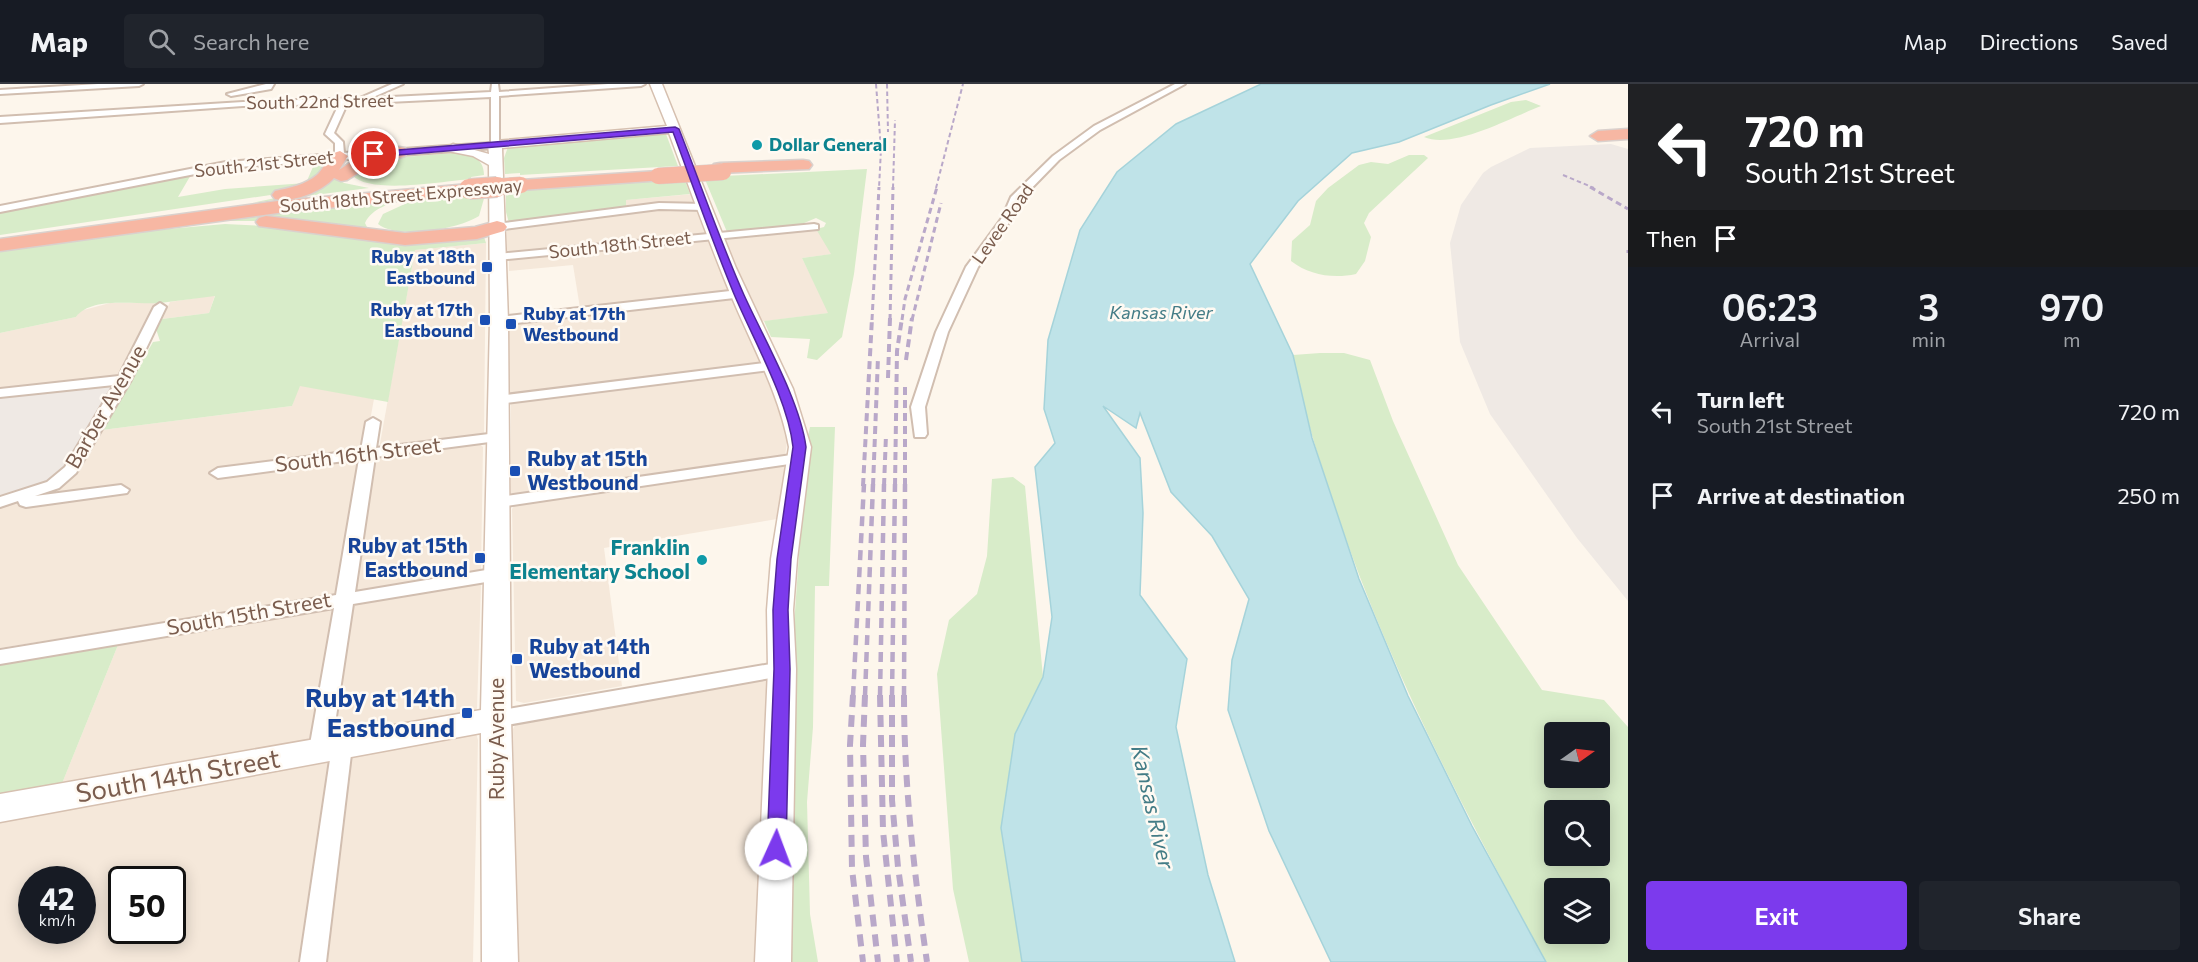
<!DOCTYPE html>
<html lang="en">
<head>
<meta charset="utf-8">
<style>
  :root { --surface:#171b24; --page:#20242c; --text:#f1f3f6; --muted:#9ea1a6; --line:#363941; --accent:#7c3aed }
  body { margin:0; font-family:Commissioner,sans-serif; background:var(--page); color:var(--text); height:100vh; display:flex; flex-direction:column; font-size:22px; white-space:nowrap }
  * { box-sizing:border-box; margin:0 }
  p { font-size:20px; color:var(--muted) }
  .icon { flex:none; width:33px; height:33px; fill:none; stroke:currentColor; stroke-width:2; stroke-linecap:round; stroke-linejoin:round }
  .map { position:relative; flex:1; overflow:hidden }
  .details { display:flex; flex-direction:column; background:var(--surface); width:570px }
  .details>* { flex:none }
  .banner { background:#202124; color:#fff; overflow:hidden }
  .needle { width:39px; rotate:76deg }
  .fabs { position:absolute; left:1544px; top:638px; display:grid; gap:12px }
  .fabs a { display:grid; place-items:center; width:66px; height:66px; border-radius:6px; background:var(--surface); box-shadow:0 3px 15px #0003; font-size:30px }
  .speed { position:absolute; left:18px; top:782px; display:flex; gap:12px; font-size:30px; font-weight:700; text-align:center }
  .speed>* { display:grid; place-content:center; width:78px; height:78px; border-radius:50%; background:var(--surface); box-shadow:0 3px 15px #0003; line-height:1 }
  .speed small { font-size:15px; font-weight:400 }
  .speed .limit { border:3px solid #111; border-radius:9px; background:#fff; color:#111 }
  .pin { position:absolute; display:grid; place-items:center; width:51px; height:51px; color:#fff; margin:-26px; border:3px solid #fff; border-radius:50%; box-shadow:0 2px 6px #0007 }
  .me { position:absolute; width:66px; margin:-33px; rotate:2deg; stroke-linejoin:round; filter:drop-shadow(0 0 4px #0008) }
  .turn { display:flex; align-items:center; gap:21px; height:126px; padding:0 18px; font-size:27px }
  .turn .icon { width:78px; height:78px; stroke-width:2.5 }
  .turn b { display:block; font-size:42px; line-height:51px }
  .then { display:flex; align-items:center; height:57px; padding:0 18px; background:#0003; gap:12px; font-size:22px }
  .eta { display:flex; justify-content:space-evenly; align-items:center; height:102px; text-align:center }
  .eta b { font-size:36px; font-weight:600; line-height:42px }
  .button { display:flex; gap:12px; margin-top:auto; padding:12px 18px }
  .button a { flex:1; height:69px; border-radius:6px; background:var(--accent); color:#fff; font-size:24px; font-weight:600; line-height:69px; text-align:center }
  .button a+a { background:var(--page); color:var(--text) }
  ul { padding:0; list-style:none }
  li { display:flex; align-items:center; gap:18px; height:84px; padding:0 18px }
  li div { flex:1 }
  li b { display:block; font-size:22px }
  li em { font-style:normal }
  header { display:flex; align-items:center; gap:36px; box-sizing:border-box; height:84px; padding:0 30px; background:var(--surface); border-bottom:2px solid var(--line) }
  header strong { font-size:28px }
  nav { display:flex; gap:33px; margin-inline-start:auto; font-size:21px }
  .search { width:420px; height:54px; background:var(--page); display:flex; align-items:center; gap:15px; box-sizing:border-box; padding:0 21px; border-radius:6px; color:var(--muted); font-size:22px }
  main { display:flex; flex:1; min-height:0 }
  .map>svg:first-child { display:block }
  .residential { fill:#f5e8da; fill-rule:evenodd }
  .industrial { fill:#efe9e4 }
  .green { fill:#d8ecc9; fill-rule:evenodd }
  .water { fill:#bfe3e8; stroke:#a5d3da; stroke-width:1.5 }
  .lines { fill:none; stroke-linecap:round; stroke-linejoin:round }
  .street-casing { stroke:#d1beb0; stroke-width:4 }
  .secondary-casing { stroke:#d6c0b0; stroke-width:3 }
  .highway-casing { stroke:#dad1cd; stroke-width:3 }
  .street { fill:#fff; fill-rule:evenodd }
  .secondary { fill:#fff; fill-rule:evenodd }
  .highway { fill:#f7b7a3; fill-rule:evenodd }
  .rail-far4 { stroke:#b9a8c9; stroke-width:2; stroke-dasharray:4.5 3; stroke-linecap:butt }
  .rail-far3 { stroke:#b9a8c9; stroke-width:3; stroke-dasharray:6 4; stroke-linecap:butt }
  .rail-far2 { stroke:#b9a8c9; stroke-width:4; stroke-dasharray:8 5; stroke-linecap:butt }
  .rail-far1 { stroke:#b9a8c9; stroke-width:4.5; stroke-dasharray:10 7; stroke-linecap:butt }
  .rail { stroke:#b9a8c9; stroke-width:6; stroke-dasharray:12 8; stroke-linecap:butt }
  .highway-bridge-far1-casing { stroke:#dad1cd; stroke-width:17; stroke-linecap:butt }
  .highway-bridge-casing { stroke:#dad1cd; stroke-width:22; stroke-linecap:butt }
  .highway-bridge-far1 { stroke:#f7b7a3; stroke-width:16 }
  .highway-bridge { stroke:#f7b7a3; stroke-width:20 }
  .route { fill:#7c3aed; stroke:#51269a; stroke-width:1.5 }
  .culture-dot { fill:#0f9aa8; stroke:#fffaf3; stroke-width:2 }
  .transit-dot { fill:#1a4fb4; stroke:#fffaf3; stroke-width:2 }
  .labels { text-anchor:middle; stroke-width:5; stroke-linejoin:round; paint-order:stroke }
  .far-street-label { font-size:18px; fill:#7a5c4d; stroke:#fffaf3 }
  .far-culture-label { font-size:18px; font-weight:bold; fill:#0d838f; stroke:#fffaf3; text-anchor:start }
  .far-transit-label { font-size:18px; font-weight:bold; fill:#164399; stroke:#fffaf3; text-anchor:end }
  .far-water-label { font-size:18px; font-style:italic; fill:#437c86; stroke:#fffaf3 }
  .street-label { font-size:21px; fill:#7a5c4d; stroke:#fffaf3 }
  .transit-label { font-size:21px; font-weight:bold; fill:#164399; stroke:#fffaf3; text-anchor:start }
  .culture-label { font-size:21px; font-weight:bold; fill:#0d838f; stroke:#fffaf3; text-anchor:end }
  .water-label { font-size:22px; font-style:italic; fill:#437c86; stroke:#fffaf3 }
  .near-transit-label { font-size:26px; font-weight:bold; fill:#164399; stroke:#fffaf3; text-anchor:end }
  .near-street-label { font-size:26px; fill:#7a5c4d; stroke:#fffaf3 }
</style>
</head>
<body>
<header>
<strong>Map</strong>
<div class="search"><svg class="icon" aria-label="search" viewBox="0 0 24 24"><circle cx="10" cy="10" r="6"/><path d="M15 15l6 6"/></svg>Search here</div>
<nav><a>Map</a><a>Directions</a><a>Saved</a></nav>
</header>
<main>
<div class="map">
<svg width="1628" height="878" viewBox="0 0 1628 878">
  <rect width="100%" height="100%" fill="#fdf6ec"/>
  <g class="residential">
    <polygon points="693,110 707,149 703,151 507,169 507,143 509,139 626,122 625,116"/>
    <polygon points="816,144 832,170 802,174 829,229 759,238 724,153"/>
    <polygon points="710,155 731,206 728,208 580,224 573,181 509,187 509,174"/>
    <polygon points="486,159 484,349 379,365 415,166"/>
    <polygon points="215,211 209,229 162,235 170,218"/>
    <polygon points="731,213 736,216 760,278 759,280 515,310 509,308 509,240"/>
    <polygon points="110,219 158,219 119,292 0,305 0,249 76,233 80,227"/>
    <polygon points="761,287 765,290 788,351 785,372 517,411 511,409 511,318"/>
    <polygon points="299,301 374,315 339,506 336,509 329,512 0,564 0,420 56,404 68,397 102,346 292,322"/>
    <polygon points="478,359 483,363 481,485 474,489 355,507 353,505 373,373"/>
    <polygon points="776,382 784,383 786,389 777,435 604,464 622,602 524,619 516,617 512,425 514,422 534,416"/>
    <polygon points="479,499 481,501 477,624 475,628 332,654 352,518"/>
    <polygon points="331,522 333,525 312,647 307,658 61,702 120,556"/>
    <polygon points="759,594 766,596 770,602 761,878 517,878 513,645 517,638"/>
    <polygon points="476,649 478,656 473,878 319,878 347,671"/>
    <path d="M 334,674 L 304,878 L 0,878 L 0,734 ZM 32,795 L 82,795 L 82,846 L 32,846 ZM 122,795 L 172,795 L 172,846 L 122,846 Z"/>
  </g>
  <g class="industrial">
    <polygon points="1611,60 1628,65 1628,517 1577,454 1490,330 1460,258 1450,159 1461,121 1483,89 1491,83 1530,64"/>
    <polygon points="108,300 113,301 114,305 64,388 43,401 0,413 0,312"/>
  </g>
  <g class="green">
    <path d="M 1526,16 L 1541,22 C 1512,33 1453,66 1424,53 L 1511,18 Z"/>
    <polygon points="661,49 666,50 678,82 520,91 520,89 505,90 504,74 508,63"/>
    <path d="M 454,69 C 469,69 484,73 484,91 L 471,93 L 471,95 C 445,97 369,111 352,91 L 353,88 L 393,74 Z"/>
    <path d="M 1409,71 L 1424,71 L 1428,74 L 1369,129 L 1364,139 L 1371,153 L 1365,177 L 1356,190 C 1333,195 1309,191 1291,177 L 1292,157 L 1310,141 L 1316,117 L 1328,104 L 1359,81 L 1371,78 L 1388,80 Z"/>
    <polygon points="316,76 327,78 318,95 277,110 0,151 0,127 192,89 178,113 225,105 306,99"/>
    <polygon points="867,85 854,190 842,253 817,276 807,274 810,255 771,253 764,237 828,229 802,174 831,170 816,145 824,143 826,139 816,134 797,142 727,148 704,93"/>
    <polygon points="331,91 344,99 369,104 252,119 280,113"/>
    <polygon points="684,94 690,110 626,116 626,123 509,139 506,128 506,110 520,109 520,106"/>
    <path d="M 470,110 L 485,111 L 479,132 C 459,145 398,156 378,140 L 383,130 L 407,119 Z"/>
    <path d="M 406,115 C 391,119 372,124 365,139 L 368,145 L 276,137 L 216,137 L 302,125 Z"/>
    <path d="M 225,140 L 484,153 L 486,159 L 415,166 L 388,318 L 300,302 L 292,322 L 102,346 L 153,258 L 160,257 L 156,245 L 162,235 L 209,229 L 215,212 C 197,214 178,217 160,219 C 136,221 91,212 76,233 L 0,249 L 0,166 L 123,149 Z"/>
    <path d="M 1320,269 L 1344,269 L 1370,276 L 1393,337 L 1458,481 L 1542,606 L 1604,616 L 1628,643 L 1628,878 L 1546,878 C 1467,732 1390,587 1337,429 C 1319,377 1303,325 1293,271 ZM 1554,648 L 1599,648 L 1599,693 L 1554,693 ZM 1554,726 L 1599,726 L 1599,771 L 1554,771 ZM 1554,804 L 1599,804 L 1599,849 L 1554,849 Z"/>
    <polygon points="810,343 835,343 829,502 815,502 813,643 807,718 810,830 818,878 786,878 786,655 807,357"/>
    <polygon points="1013,393 1025,402 1043,593 1015,650 1001,744 1022,878 969,878 953,805 937,590 949,536 977,510 987,472 992,395"/>
    <polygon points="120,556 61,702 0,714 0,577"/>
  </g>
  <polygon class="water" points="1261,0 1550,0 1491,21 1399,58 1352,69 1298,117 1250,180 1293,271 1312,354 1359,495 1408,612 1472,742 1546,878 1331,878 1269,747 1228,626 1232,576 1249,515 1212,452 1171,408 1140,329 1136,344 1103,322 1140,374 1143,429 1140,511 1187,575 1176,643 1208,791 1235,878 1022,878 1001,744 1015,650 1043,593 1052,533 1035,383 1055,359 1044,325 1048,256 1080,146 1117,88 1176,40"/>
  <g class="lines">
    <defs>
      <g id="street">
        <polygon points="98,0 143,0 139,2 0,10 0,6"/>
        <polygon points="266,0 274,0 271,5 231,12 227,10"/>
        <path d="M 392,0 L 403,0 L 371,14 L 491,8 L 492,0 L 498,0 L 499,8 L 608,0 L 645,0 L 641,2 L 499,12 L 499,61 L 495,64 L 226,84 L 0,128 L 0,122 L 226,78 L 335,70 L 335,59 L 325,50 L 339,20 L 243,22 L 0,39 L 0,33 L 243,18 L 360,14 ZM 491,13 L 491,59 L 344,69 L 343,58 L 334,49 L 347,20 Z"/>
        <polygon points="1175,0 1185,0 1100,46 1059,76 1020,116 1012,134 978,183 948,248 925,323 927,350 925,353 915,353 911,323 936,248 966,183 1002,134 1011,113 1053,72 1094,42"/>
        <polygon points="659,119 705,120 710,123 705,126 659,125 497,146 492,143 497,140"/>
        <polygon points="814,140 818,141 818,145 498,176 492,173 498,170"/>
        <polygon points="739,206 745,210 743,213 499,241 493,237 499,233"/>
        <polygon points="160,219 166,223 131,296 76,389 59,404 35,412 121,401 129,406 127,409 26,423 20,421 18,417 0,423 0,413 47,398 65,383 114,301 0,313 0,305 119,292 154,223"/>
        <polygon points="772,278 777,279 779,282 777,285 497,320 490,316 497,312"/>
        <polygon points="373,334 380,338 376,364 497,349 504,353 497,357 375,373 355,508 498,484 504,486 507,490 504,494 498,496 353,520 331,666 327,672 320,674 313,672 309,666 334,524 0,580 0,566 336,511 359,375 218,394 210,389 218,384 361,366 366,338"/>
        <polygon points="798,370 803,372 806,375 803,378 499,423 491,418 499,413"/>
        <polygon points="782,578 789,580 792,585 789,590 782,592 496,643 489,641 486,635 489,629 496,627"/>
        <polygon points="342,654 349,656 352,662 326,878 300,878 332,662 335,656"/>
      </g>
      <path id="secondary" d="M 650,0 L 662,0 L 736,184 L 793,305 L 811,363 L 797,475 L 793,526 L 796,585 L 791,878 L 755,878 L 768,585 L 767,526 L 771,475 L 789,363 C 779,308 751,260 730,209 C 708,156 689,102 669,49 L 502,64 L 508,237 L 511,635 L 518,878 L 482,878 L 481,649 L 0,738 L 0,710 L 481,626 L 490,237 L 489,81 L 473,72 L 448,67 L 446,64 L 453,60 L 489,70 L 488,61 L 495,57 L 667,42 Z"/>
      <g id="highway">
        <polygon points="1628,45 1628,55 1598,57 1590,52 1598,47"/>
        <path d="M 399,63 L 405,64 L 407,68 L 405,72 L 366,84 L 347,96 L 341,97 L 334,94 C 321,108 293,119 275,115 L 272,111 L 275,107 C 289,104 305,101 317,91 C 326,83 327,70 340,67 L 348,72 L 339,86 L 354,76 Z"/>
        <polygon points="803,76 809,77 812,81 809,85 720,89 714,88 711,84 714,80 720,79"/>
        <polygon points="658,87 664,88 667,92 664,96 521,106 515,105 512,101 515,97 521,96"/>
        <polygon points="469,100 475,101 478,105 475,109 278,129 0,167 0,155 278,117"/>
        <polygon points="266,132 405,149 475,143 497,137 504,139 507,143 504,147 477,155 405,161 259,142 256,138 259,134"/>
      </g>
    </defs>
    <use href="#street" class="street-casing"/>
    <use href="#secondary" class="secondary-casing"/>
    <use href="#highway" class="highway-casing"/>
    <use href="#street" class="street"/>
    <use href="#secondary" class="secondary"/>
    <use href="#highway" class="highway"/>
    <g class="rail-far4">
      <polyline points="876,0 881,65 879,104"/>
      <polyline points="887,0 888,48"/>
      <polyline points="1563,91 1594,104"/>
      <polyline points="893,104 895,36"/>
      <polyline points="936,104 963,0"/>
    </g>
    <g class="rail-far3">
      <polyline points="1590,103 1628,125"/>
      <polyline points="1628,166 1628,169"/>
      <polyline points="872,236 879,103"/>
      <polyline points="890,236 893,103"/>
      <polyline points="902,236 905,215 937,103"/>
      <polyline points="912,236 941,119"/>
    </g>
    <g class="rail-far2">
      <polyline points="906,276 912,234"/>
      <polyline points="888,294 890,234"/>
      <polyline points="863,402 872,234"/>
      <polyline points="873,402 878,273"/>
      <polyline points="884,402 886,351"/>
      <polyline points="895,402 897,267 902,234"/>
      <polyline points="905,402 905,303"/>
    </g>
    <g class="rail-far1">
      <polyline points="853,612 864,400"/>
      <polyline points="865,612 873,400"/>
      <polyline points="880,612 884,400"/>
      <polyline points="892,612 895,400"/>
      <polyline points="904,612 905,400"/>
    </g>
    <g class="rail">
      <polyline points="853,611 850,661 852,785 863,878"/>
      <polyline points="865,611 863,661 866,773 878,878"/>
      <polyline points="880,611 883,747 897,878"/>
      <polyline points="892,611 892,716 898,783 911,878"/>
      <path d="M 904,611 C 904,701 914,789 927,878"/>
    </g>
    <defs>
      <g id="highway-bridge-far1">
        <polyline points="658,92 723,88"/>
        <polyline points="477,104 521,101"/>
      </g>
      <polyline id="highway-bridge" points="469,105 497,103"/>
    </defs>
    <use href="#highway-bridge-far1" class="highway-bridge-far1-casing"/>
    <use href="#highway-bridge" class="highway-bridge-casing"/>
    <use href="#highway-bridge-far1" class="highway-bridge-far1"/>
    <use href="#highway-bridge" class="highway-bridge"/>
  </g>
  <path class="route" d="M 675,43 L 679,45 C 701,101 720,157 744,211 C 764,255 800,317 806,363 L 791,475 L 788,526 L 790,585 L 786,765 L 783,771 L 776,774 L 770,771 L 767,765 L 774,585 L 773,526 L 777,475 L 793,363 C 788,316 753,255 734,210 C 712,157 693,102 673,48 L 374,73 L 371,70 L 374,68 Z"/>
  <g class="culture-dot">
    <circle cx="757" cy="61" r="6"/>
    <circle cx="702" cy="476" r="6"/>
  </g>
  <g class="transit-dot">
    <rect x="481" y="177" width="12" height="12" rx="3"/>
    <rect x="479" y="230" width="12" height="12" rx="3"/>
    <rect x="505" y="234" width="12" height="12" rx="3"/>
    <rect x="509" y="381" width="12" height="12" rx="3"/>
    <rect x="474" y="468" width="12" height="12" rx="3"/>
    <rect x="511" y="569" width="12" height="12" rx="3"/>
    <rect x="461" y="623" width="12" height="12" rx="3"/>
  </g>
  <g class="labels">
    <g class="far-street-label">
      <text transform="translate(320 18) rotate(-1)" y="6">South 22nd Street</text>
      <text transform="translate(264 80) rotate(-6)" y="6">South 21st Street</text>
      <text transform="translate(401 112) rotate(-5)" y="6">South 18th Street Expressway</text>
      <text transform="translate(1003 140) rotate(-55)" y="6">Levee Road</text>
      <text transform="translate(620 161) rotate(-6)" y="6">South 18th Street</text>
    </g>
    <g class="far-culture-label">
      <text x="769" y="67">Dollar General</text>
    </g>
    <g class="far-transit-label">
      <text x="475" y="179">Ruby at 18th<tspan x="475" dy="21">Eastbound</tspan></text>
      <text x="473" y="232">Ruby at 17th<tspan x="473" dy="21">Eastbound</tspan></text>
      <text x="523" y="236" text-anchor="start">Ruby at 17th<tspan x="523" dy="21">Westbound</tspan></text>
    </g>
    <g class="far-water-label">
      <text x="1161" y="235">Kansas River</text>
    </g>
    <g class="street-label">
      <text transform="translate(106 323) rotate(-60)" y="7">Barber Avenue</text>
      <text transform="translate(358 371) rotate(-7)" y="7">South 16th Street</text>
      <text transform="translate(249 530) rotate(-10)" y="7">South 15th Street</text>
      <text transform="translate(497 655) rotate(-90)" y="7">Ruby Avenue</text>
    </g>
    <g class="transit-label">
      <text x="527" y="382">Ruby at 15th<tspan x="527" dy="24">Westbound</tspan></text>
      <text x="468" y="469" text-anchor="end">Ruby at 15th<tspan x="468" dy="24">Eastbound</tspan></text>
      <text x="529" y="570">Ruby at 14th<tspan x="529" dy="24">Westbound</tspan></text>
    </g>
    <g class="culture-label">
      <text x="690" y="471">Franklin<tspan x="690" dy="24">Elementary School</tspan></text>
    </g>
    <g class="water-label">
      <text transform="translate(1153 723) rotate(77)" y="8">Kansas River</text>
    </g>
    <g class="near-transit-label">
      <text x="455" y="623">Ruby at 14th<tspan x="455" dy="30">Eastbound</tspan></text>
    </g>
    <g class="near-street-label">
      <text transform="translate(178 692) rotate(-10)" y="9">South 14th Street</text>
    </g>
  </g>
</svg>
<div class="fabs">
<a><svg class="needle" viewBox="-14 -14 28 28"><path d="M0-13l5 13h-10z" fill="#e53935"/><path d="M0 13l5-13h-10z" fill="#9ea1a6"/></svg></a>
<a><svg class="icon" aria-label="search" viewBox="0 0 24 24"><circle cx="10" cy="10" r="6"/><path d="M15 15l6 6"/></svg></a>
<a><svg class="icon" aria-label="layers" viewBox="0 0 24 24"><path d="M12 4l9 5-9 5-9-5zM3 14l9 5 9-5"/></svg></a>
</div>
<div class="speed"><div>42<small>km/h</small></div><div class="limit">50</div></div>
<div class="pin" style="left:374px;top:70px;background:#d93025"><svg class="icon" aria-label="arrive" viewBox="0 0 24 24"><path d="M6 21V4h12l-3 4 3 4H6"/></svg></div>
<svg class="me" style="left:776px;top:765px" viewBox="-20 -20 40 40"><circle r="19" fill="#fff"/><path d="M0-13L10 11 0 6-10 11z" fill="#7c3aed"/></svg>
</div>
<section class="details">
<div class="banner">
<div class="turn"><svg class="icon" aria-label="left" viewBox="0 0 24 24"><path d="M17 20v-9H6M10 6l-5 5 5 5"/></svg><div><b>720 m</b>South 21st Street</div></div>
<div class="then">Then<svg class="icon" aria-label="arrive" viewBox="0 0 24 24"><path d="M6 21V4h12l-3 4 3 4H6"/></svg></div>
</div>
<div class="eta">
<div><b>06:23</b><p>Arrival</p></div>
<div><b>3</b><p>min</p></div>
<div><b>970</b><p>m</p></div>
</div>
<ul>
<li><svg class="icon" aria-label="left" viewBox="0 0 24 24"><path d="M17 20v-9H6M10 6l-5 5 5 5"/></svg><div><b>Turn left</b><p>South 21st Street</p></div><em>720 m</em></li>
<li><svg class="icon" aria-label="arrive" viewBox="0 0 24 24"><path d="M6 21V4h12l-3 4 3 4H6"/></svg><div><b>Arrive at destination</b></div><em>250 m</em></li>
</ul>
<div class="button"><a>Exit</a><a>Share</a></div>
</section>
</main>
</body>
</html>
